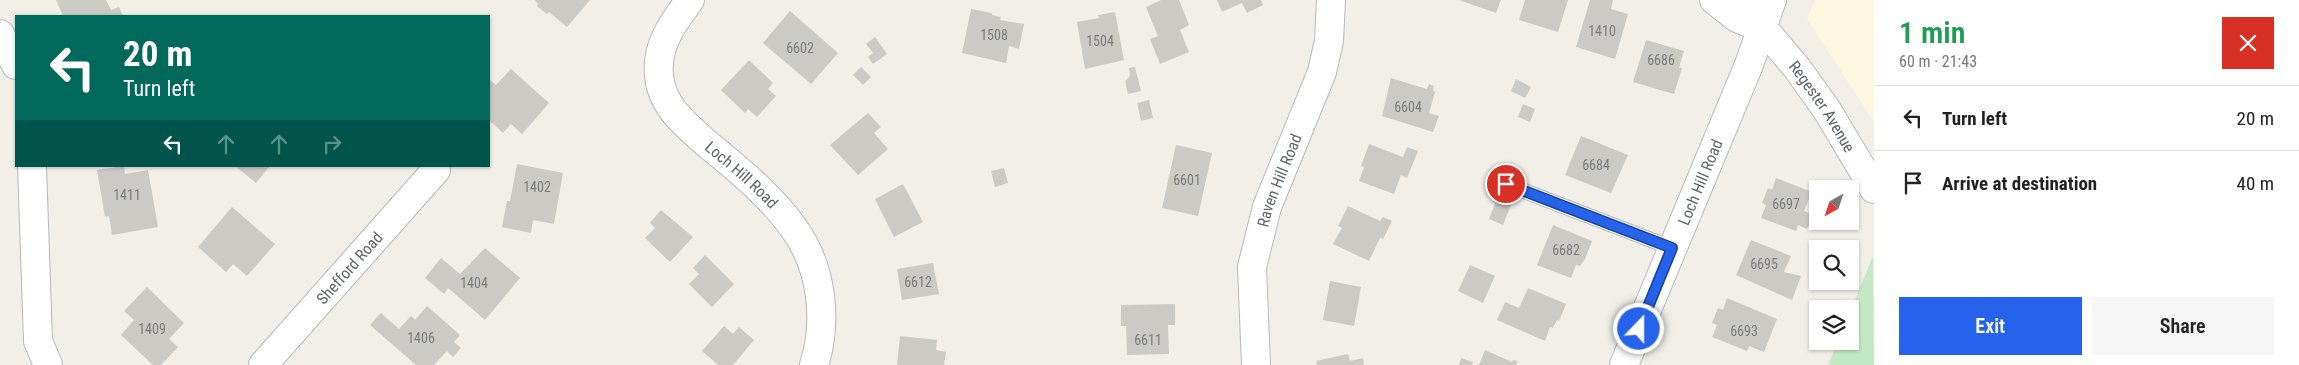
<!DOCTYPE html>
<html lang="en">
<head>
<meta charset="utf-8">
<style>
  :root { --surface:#fff; --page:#f6f6f6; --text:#222; --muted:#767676; --line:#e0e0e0; --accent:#2563eb }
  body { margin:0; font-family:"Roboto Condensed",sans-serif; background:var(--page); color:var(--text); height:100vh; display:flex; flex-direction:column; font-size:19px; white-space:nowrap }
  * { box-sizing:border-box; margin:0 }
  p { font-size:16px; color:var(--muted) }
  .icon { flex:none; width:28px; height:28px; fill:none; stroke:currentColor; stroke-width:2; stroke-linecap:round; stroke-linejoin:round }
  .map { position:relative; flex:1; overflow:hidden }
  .panel { display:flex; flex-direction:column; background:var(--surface); width:425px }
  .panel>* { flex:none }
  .banner { position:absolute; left:15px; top:15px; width:475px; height:152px; border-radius:0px; box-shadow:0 1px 4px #0004; background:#00695c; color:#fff; overflow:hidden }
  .needle { width:32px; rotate:220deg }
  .controls { position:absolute; left:1809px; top:180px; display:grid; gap:10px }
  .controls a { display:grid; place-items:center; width:50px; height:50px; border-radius:0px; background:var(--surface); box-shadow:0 1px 4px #0004; font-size:25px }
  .pin { position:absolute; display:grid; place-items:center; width:42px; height:42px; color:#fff; margin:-21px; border:2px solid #fff; border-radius:50%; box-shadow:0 1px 5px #0007 }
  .me { position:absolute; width:55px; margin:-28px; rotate:22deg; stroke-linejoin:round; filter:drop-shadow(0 0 4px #0008) }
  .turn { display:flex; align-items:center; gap:18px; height:105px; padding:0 25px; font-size:22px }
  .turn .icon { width:65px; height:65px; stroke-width:2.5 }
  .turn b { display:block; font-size:35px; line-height:42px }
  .lanes { display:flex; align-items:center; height:48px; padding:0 25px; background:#0003; justify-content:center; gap:25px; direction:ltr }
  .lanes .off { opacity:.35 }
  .round { display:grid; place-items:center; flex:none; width:52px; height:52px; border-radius:0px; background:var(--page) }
  .head { display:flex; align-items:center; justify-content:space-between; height:85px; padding:0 25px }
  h1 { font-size:30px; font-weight:600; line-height:38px; color:#1e9e55 }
  .button { display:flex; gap:10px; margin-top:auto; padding:10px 25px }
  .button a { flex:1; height:58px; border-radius:0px; background:var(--accent); color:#fff; font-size:20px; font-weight:600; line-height:58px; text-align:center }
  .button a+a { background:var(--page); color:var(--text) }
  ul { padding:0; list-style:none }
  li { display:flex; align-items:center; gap:15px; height:65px; padding:0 25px; border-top:1px solid var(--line) }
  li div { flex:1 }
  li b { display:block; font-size:19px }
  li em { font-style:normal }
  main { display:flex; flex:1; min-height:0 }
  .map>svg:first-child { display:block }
  .commercial { fill:#fef7e0 }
  .green { fill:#c5e8c5 }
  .building { fill:#cccac5 }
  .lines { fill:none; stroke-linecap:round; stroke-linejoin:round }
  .service-casing { stroke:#b5b8bc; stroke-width:16 }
  .minor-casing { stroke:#b5b8bc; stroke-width:30 }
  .service { stroke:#fff; stroke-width:14 }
  .minor { stroke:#fff; stroke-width:28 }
  .route-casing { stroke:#184099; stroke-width:12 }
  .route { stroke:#2563eb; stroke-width:9 }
  .labels { text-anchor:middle; stroke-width:5; stroke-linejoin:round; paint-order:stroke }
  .number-label { font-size:14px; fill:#7a7d7f }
  .street-label { font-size:16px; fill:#5f6368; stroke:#fff }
</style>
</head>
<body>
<main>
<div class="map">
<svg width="1874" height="365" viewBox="0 0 1874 365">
  <rect width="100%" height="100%" fill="#f1efe8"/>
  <polygon class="commercial" points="1815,0 1874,0 1874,122 1807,19"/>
  <polygon class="green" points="1873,256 1874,365 1828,365 1838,341 1850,341 1850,312"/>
  <g class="building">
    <polygon points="56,0 106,0 111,10 119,7 123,16 63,16"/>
    <polygon points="535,0 590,0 567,27 549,12 547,14 537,6 538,4"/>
    <polygon points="1161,0 1179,0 1189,25 1180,30 1189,52 1160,64 1150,39 1158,36 1146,7"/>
    <polygon points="1217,0 1261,0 1263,5 1247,13 1242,3 1222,12"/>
    <polygon points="1459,0 1501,0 1496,13"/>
    <polygon points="1525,0 1568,0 1558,32 1519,20"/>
    <polygon points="1590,0 1613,0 1611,9 1628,14 1615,59 1576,47"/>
    <polygon points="971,9 992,13 992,15 1001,17 1000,20 1024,24 1019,49 1009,46 1006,63 962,53"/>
    <polygon points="790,11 838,53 811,84 763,43"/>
    <polygon points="1115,12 1124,60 1085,69 1077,22 1099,18 1098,15"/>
    <polygon points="875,37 887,54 873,64 868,57 873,53 866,44"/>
    <polygon points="1646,40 1684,51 1679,68 1682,68 1674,94 1633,82"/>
    <polygon points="749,60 773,83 768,89 776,96 757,117 748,109 745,113 721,90"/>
    <polygon points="861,67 871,77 863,85 853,75"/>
    <polygon points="1135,67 1141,91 1128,94 1125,81 1130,76 1129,68"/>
    <polygon points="511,69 549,103 522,134 511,124 503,133 489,120 489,79 496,85"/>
    <polygon points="1391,78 1427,89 1429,84 1434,86 1433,91 1435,92 1429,113 1439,116 1433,132 1382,116"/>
    <polygon points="1516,79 1531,87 1525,98 1511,91"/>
    <polygon points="1149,100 1153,118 1141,121 1137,103"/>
    <polygon points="1523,104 1535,109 1530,122 1518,117"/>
    <polygon points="868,113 881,127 874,133 888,149 858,175 830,145"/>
    <polygon points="1581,136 1628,155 1611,193 1565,175"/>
    <polygon points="1369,144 1403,157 1407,147 1418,151 1407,178 1401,175 1394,194 1359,181 1364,167 1361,166"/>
    <polygon points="1176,145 1212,153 1198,216 1162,208"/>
    <polygon points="517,164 563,173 554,224 533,220 531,233 502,227 507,201 510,201"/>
    <polygon points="124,166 125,174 148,170 158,227 112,235 109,216 105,217 97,170"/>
    <polygon points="235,166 270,166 256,183"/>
    <polygon points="1004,168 1008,183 995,187 991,171"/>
    <polygon points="1776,178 1812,192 1804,211 1813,215 1807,229 1798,225 1796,231 1761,218 1766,205 1762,203 1768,188 1772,190"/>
    <polygon points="903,184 923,222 894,237 875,199"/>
    <polygon points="1497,199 1511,205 1503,225 1489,219"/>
    <polygon points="1348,206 1380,221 1383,217 1392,221 1383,239 1380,238 1369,261 1333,244 1342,228 1338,226"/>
    <polygon points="232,207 275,244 247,276 233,264 226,272 198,247"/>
    <polygon points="661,210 693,237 670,262 645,238 655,228 650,223"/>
    <polygon points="1553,225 1592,241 1585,259 1580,266 1576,265 1571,278 1537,265"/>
    <polygon points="1751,240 1791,256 1784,272 1801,276 1792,300 1736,275"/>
    <polygon points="485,248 520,278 485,320 448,288 444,294 425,278 441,258 460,274"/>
    <polygon points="705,255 734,284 712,307 689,284 699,274 693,268"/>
    <polygon points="933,263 939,294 902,300 897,269"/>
    <polygon points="1470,265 1495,276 1483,303 1458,291"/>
    <polygon points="1330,281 1361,287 1354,326 1323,320"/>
    <polygon points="147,287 184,323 169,339 178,347 161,365 153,365 121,335 134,320 124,311"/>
    <polygon points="1528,288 1566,304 1559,321 1557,320 1553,328 1550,327 1545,341 1497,320 1505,302 1519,308"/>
    <polygon points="1727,298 1777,319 1764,352 1749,346 1747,351 1712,337 1717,325 1712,323 1718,308 1723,310"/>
    <polygon points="1175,304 1175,325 1168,325 1169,354 1127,355 1126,326 1121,326 1121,305"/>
    <polygon points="427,306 460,335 454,342 461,348 453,357 447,351 434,365 416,365 370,325 381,313 399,329 411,316 415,320"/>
    <polygon points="724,326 733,334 739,327 754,340 733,365 718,365 702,351"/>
    <polygon points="900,336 937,340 936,350 946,352 944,365 897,365"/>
    <polygon points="1485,350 1512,362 1513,360 1518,361 1516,365 1479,365"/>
    <polygon points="1348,354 1350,361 1363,358 1364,365 1317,365 1316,361"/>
    <polygon points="1461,358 1473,362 1472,365 1459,365"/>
  </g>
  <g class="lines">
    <defs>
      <polyline id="service" points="1506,184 1672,248"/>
      <g id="minor">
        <path id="s1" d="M 690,0 C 673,23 656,45 659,75 C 661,107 689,128 711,147 C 741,172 773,198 795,230 C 822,268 828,321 814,365"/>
        <polyline points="1714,0 1737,18 1757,26"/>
        <path id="s2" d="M 1742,0 L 1748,4 L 1763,28 L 1797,68 L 1827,110 L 1874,189"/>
        <polyline points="0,34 16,65"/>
        <polyline points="32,166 38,341 48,365"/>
        <path id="s3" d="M 263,365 L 436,170"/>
        <path id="s4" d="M 1256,365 L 1252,267 L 1267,207 L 1322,72 L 1329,41 L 1331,0"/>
        <path id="s5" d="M 1624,365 L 1748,67 L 1772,0"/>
      </g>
    </defs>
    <use href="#service" class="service-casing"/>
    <use href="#minor" class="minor-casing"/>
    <use href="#service" class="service"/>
    <use href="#minor" class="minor"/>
  </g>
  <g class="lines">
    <defs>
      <polyline id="route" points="1506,184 1672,248 1639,329"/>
    </defs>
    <use href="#route" class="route-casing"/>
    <use href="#route" class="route"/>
  </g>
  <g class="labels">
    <g class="number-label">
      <text x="1602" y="36">1410</text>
      <text x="994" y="40">1508</text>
      <text x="1100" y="46">1504</text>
      <text x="800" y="53">6602</text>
      <text x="1661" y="65">6686</text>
      <text x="1408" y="112">6604</text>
      <text x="1596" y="170">6684</text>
      <text x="1187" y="185">6601</text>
      <text x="537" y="192">1402</text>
      <text x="127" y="200">1411</text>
      <text x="1786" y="209">6697</text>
      <text x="1566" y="255">6682</text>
      <text x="1764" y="269">6695</text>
      <text x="918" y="287">6612</text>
      <text x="474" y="288">1404</text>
      <text x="152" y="334">1409</text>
      <text x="1744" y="336">6693</text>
      <text x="421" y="343">1406</text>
      <text x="1148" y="345">6611</text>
    </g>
    <g class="street-label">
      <text dy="6" stroke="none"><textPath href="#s2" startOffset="134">Regester Avenue</textPath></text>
      <text dy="6" stroke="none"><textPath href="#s1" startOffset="216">Loch Hill Road</textPath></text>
      <text dy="6" stroke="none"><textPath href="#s4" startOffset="189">Raven Hill Road</textPath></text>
      <text dy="6" stroke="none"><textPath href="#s5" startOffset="198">Loch Hill Road</textPath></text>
      <text dy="6" stroke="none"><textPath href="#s3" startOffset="130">Shefford Road</textPath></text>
    </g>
  </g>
</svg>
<div class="controls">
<a><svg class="needle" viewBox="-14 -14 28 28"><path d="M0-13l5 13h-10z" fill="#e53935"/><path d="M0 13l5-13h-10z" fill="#767676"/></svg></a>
<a><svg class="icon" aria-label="search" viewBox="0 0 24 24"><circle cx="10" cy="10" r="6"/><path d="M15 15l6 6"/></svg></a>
<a><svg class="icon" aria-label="layers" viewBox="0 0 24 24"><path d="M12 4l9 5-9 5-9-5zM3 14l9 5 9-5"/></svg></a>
</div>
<div class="pin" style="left:1506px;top:184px;background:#d93025"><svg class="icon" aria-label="arrive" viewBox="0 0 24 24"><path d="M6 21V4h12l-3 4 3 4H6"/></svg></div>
<svg class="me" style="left:1639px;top:329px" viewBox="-20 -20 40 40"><circle r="17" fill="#2563eb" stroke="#fff" stroke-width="3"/><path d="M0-11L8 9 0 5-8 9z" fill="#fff"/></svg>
<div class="banner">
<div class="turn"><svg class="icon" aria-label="left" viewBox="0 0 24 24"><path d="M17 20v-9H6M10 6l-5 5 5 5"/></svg><div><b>20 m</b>Turn left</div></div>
<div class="lanes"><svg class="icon" aria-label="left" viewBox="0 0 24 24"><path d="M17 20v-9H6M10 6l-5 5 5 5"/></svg><svg class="icon off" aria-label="ahead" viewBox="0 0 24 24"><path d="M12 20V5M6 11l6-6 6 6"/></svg><svg class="icon off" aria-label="ahead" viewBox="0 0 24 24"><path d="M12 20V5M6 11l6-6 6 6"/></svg><svg class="icon off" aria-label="right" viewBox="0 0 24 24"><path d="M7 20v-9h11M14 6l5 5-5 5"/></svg></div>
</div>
</div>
<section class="panel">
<div class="head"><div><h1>1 min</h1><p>60 m · 21:43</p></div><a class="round" style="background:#d93025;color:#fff"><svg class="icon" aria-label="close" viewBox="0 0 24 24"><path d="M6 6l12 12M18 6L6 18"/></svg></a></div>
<ul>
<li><svg class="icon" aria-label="left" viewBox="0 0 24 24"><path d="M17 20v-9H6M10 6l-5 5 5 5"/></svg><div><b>Turn left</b></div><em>20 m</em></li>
<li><svg class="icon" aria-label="arrive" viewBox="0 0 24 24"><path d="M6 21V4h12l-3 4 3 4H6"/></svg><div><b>Arrive at destination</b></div><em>40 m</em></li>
</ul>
<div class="button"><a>Exit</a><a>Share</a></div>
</section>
</main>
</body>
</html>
